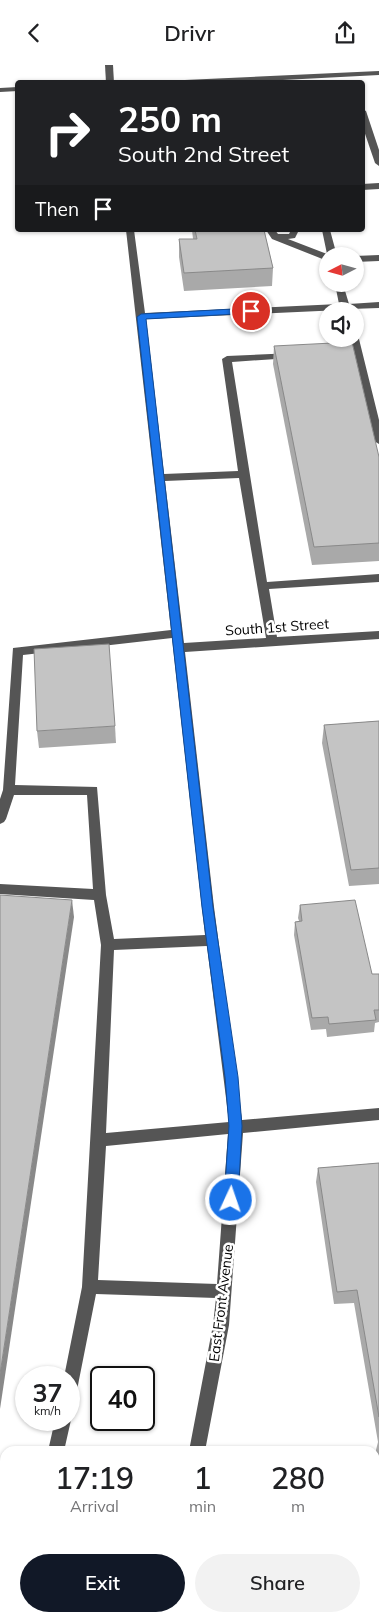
<!DOCTYPE html>
<html lang="en">
<head>
<meta charset="utf-8">
<style>
  :root { --surface:#fff; --page:#f2f2f2; --text:#202124; --muted:#757577; --accent:#111827 }
  body { margin:0; font-family:Mulish,sans-serif; background:var(--page); color:var(--text); height:100vh; display:flex; flex-direction:column; font-size:19px; white-space:nowrap }
  * { box-sizing:border-box; margin:0 }
  p { font-size:16px; color:var(--muted) }
  .icon { flex:none; width:28px; height:28px; fill:none; stroke:currentColor; stroke-width:2; stroke-linecap:round; stroke-linejoin:round }
  .map { position:relative; flex:1; overflow:hidden }
  .panel { position:absolute; left:0px; top:1381px; width:380px; height:176px; display:flex; flex-direction:column; background:var(--surface); border-radius:15px 15px 0 0; box-shadow:0 1px 4px #0004 }
  .panel>* { flex:none }
  .top-card { position:absolute; left:15px; top:15px; width:350px; height:152px; border-radius:5px; box-shadow:0 1px 4px #0004; background:#202124; color:#fff; overflow:hidden }
  .needle { width:32px; rotate:264deg }
  .controls { position:absolute; left:319px; top:182px; display:grid; gap:10px }
  .controls a { display:grid; place-items:center; width:45px; height:45px; border-radius:50%; background:var(--surface); box-shadow:0 1px 4px #0004; font-size:25px }
  .speed { position:absolute; left:15px; top:1301px; display:flex; gap:10px; font-size:25px; font-weight:700; text-align:center }
  .speed>* { display:grid; place-content:center; width:65px; height:65px; border-radius:50%; background:var(--surface); box-shadow:0 1px 4px #0004; line-height:1 }
  .speed small { font-size:12px; font-weight:400 }
  .speed .limit { border:2px solid #111; border-radius:8px; background:#fff; color:#111 }
  .pin { position:absolute; display:grid; place-items:center; width:42px; height:42px; color:#fff; margin:-21px; border:2px solid #fff; border-radius:50%; box-shadow:0 1px 5px #0007 }
  .me { position:absolute; width:55px; margin:-28px; rotate:3deg; stroke-linejoin:round; filter:drop-shadow(0 0 4px #0008) }
  .turn { display:flex; align-items:center; gap:18px; height:105px; padding:0 20px; font-size:22px }
  .turn .icon { width:65px; height:65px; stroke-width:2.5 }
  .turn b { display:block; font-size:35px; line-height:42px }
  .then { display:flex; align-items:center; height:48px; padding:0 20px; background:#0003; gap:10px; font-size:19px }
  .eta { display:flex; justify-content:space-evenly; align-items:center; height:85px; text-align:center }
  .eta b { font-size:30px; font-weight:600; line-height:35px }
  .action { display:flex; gap:10px; margin-top:auto; padding:10px 20px }
  .action a { flex:1; height:58px; border-radius:30px; background:var(--accent); color:#fff; font-size:20px; font-weight:600; line-height:58px; text-align:center }
  .action a+a { background:var(--page); color:var(--text) }
  header { display:flex; justify-content:space-between; align-items:center; height:65px; padding:0 20px; background:var(--surface); font-size:22px; font-weight:600 }
  .map>svg:first-child { display:block }
  .lines { fill:none; stroke-linecap:round; stroke-linejoin:round }
  .minor { fill:#555; fill-rule:evenodd }
  .wall { fill:#a9a9a9 }
  .shaded-wall { fill:#898989 }
  .building { fill:#c4c4c4; stroke:#898989 }
  .route { fill:#1a73e8; stroke:#114b97 }
  .labels { text-anchor:middle; stroke-width:5; stroke-linejoin:round; paint-order:stroke }
  .street-label { font-size:14px; fill:#000; stroke:#fff }
</style>
</head>
<body>
<header><svg class="icon" aria-label="back" viewBox="0 0 24 24"><path d="M15 5l-7 7 7 7"/></svg>Drivr<svg class="icon" aria-label="share" viewBox="0 0 24 24"><path d="M12 15V3M7 8l5-5 5 5M5 13v7h14v-7"/></svg></header>
<div class="map">
<svg width="379" height="1557" viewBox="0 0 379 1557">
  <rect width="100%" height="100%" fill="#fff"/>
  <g class="lines">
    <g class="minor">
      <polygon points="105,0 113,0 114,18 106,18"/>
      <polygon points="379,6 379,10 226,18 159,18 163,16"/>
      <polygon points="18,22 18,26 0,27 0,23"/>
      <polygon points="362,44 366,46 379,85 379,101 375,98 362,60"/>
      <polygon points="379,118 379,124 362,125 362,119"/>
      <path d="M 126,165 L 134,165 L 145,248 L 339,239 L 335,219 L 343,219 L 349,239 L 379,237 L 379,243 L 350,244 L 351,246 L 341,246 L 341,245 L 146,254 L 164,409 L 238,406 L 222,294 L 227,291 L 294,288 L 294,292 L 291,293 L 232,297 L 267,517 L 379,509 L 379,517 L 269,524 L 277,572 L 379,566 L 379,574 L 185,587 L 214,842 L 242,1055 L 379,1043 L 379,1055 L 243,1068 L 229,1260 L 205,1386 L 189,1386 L 213,1260 L 216,1233 L 96,1229 L 77,1325 L 75,1331 L 69,1333 L 69,1312 L 64,1312 L 82,1222 L 101,880 L 94,835 L 0,829 L 0,819 L 93,824 L 87,730 L 14,730 L 6,754 L 4,757 L 0,759 L 0,734 L 3,725 L 13,583 L 171,565 ZM 239,413 L 266,573 L 184,578 L 165,416 ZM 172,573 L 205,870 L 114,874 L 106,830 L 97,722 L 15,720 L 23,590 ZM 207,881 L 229,1057 L 106,1068 L 114,885 ZM 228,1069 L 217,1219 L 98,1215 L 106,1081 Z"/>
      <polygon points="266,165 275,165 278,169 289,169 291,165 299,165 295,173 288,174 327,189 322,165 330,165 337,191 328,191 328,196 325,195 272,174"/>
      <polygon points="379,190 379,196 355,197 355,191"/>
      <polygon points="355,271 359,274 379,355 379,379 374,376 349,274 355,274"/>
      <polygon points="69,1350 71,1355 64,1386 48,1386 55,1355 69,1355"/>
      <rect x="13" y="1552" width="16" height="5"/>
      <polygon points="142,1552 159,1552 158,1557 142,1557"/>
    </g>
  </g>
  <g class="wall">
    <polygon points="192,165 264,165 273,203 272,221 184,226 179,192 179,174 193,174"/>
    <polygon points="274,281 379,392 379,496 312,500 273,299"/>
    <polygon points="379,656 379,819 349,821 322,678 324,660"/>
    <polygon points="115,661 116,678 39,683 37,666"/>
    <polygon points="300,840 372,909 379,909 379,957 375,958 374,967 327,972 326,964 311,965 294,870 295,857 299,856 298,853"/>
    <polygon points="379,1098 379,1405 376,1385 378,1377 354,1238 334,1239 316,1117 318,1103"/>
  </g>
  <polygon class="shaded-wall" points="72,835 74,852 0,1344 0,1309"/>
  <g class="building">
    <polygon points="195,165 264,165 273,203 184,208 179,174 197,174"/>
    <polygon points="352,277 379,392 379,478 314,482 274,281"/>
    <polygon points="109,579 115,661 37,666 34,584"/>
    <polygon points="379,656 379,803 351,805 324,660"/>
    <polygon points="0,830 72,835 0,1309"/>
    <polygon points="355,835 372,909 379,909 379,945 374,945 376,955 329,959 328,952 312,953 295,857 302,856 300,840"/>
    <polygon points="379,1098 379,1352 357,1225 337,1227 318,1103"/>
  </g>
  <polygon class="route" points="251,243 254,244 254,248 146,254 213,842 238,1012 242,1061 238,1135 236,1140 231,1141 226,1140 224,1135 229,1061 225,1012 202,842 137,252 141,249"/>
  <g class="labels">
    <g class="street-label">
      <text transform="translate(277 562) rotate(-4)" y="5">South 1st Street</text>
      <text transform="translate(221 1238) rotate(-83)" y="5">East Front Avenue</text>
    </g>
  </g>
</svg>
<div class="controls">
<a><svg class="needle" viewBox="-14 -14 28 28"><path d="M0-13l5 13h-10z" fill="#e53935"/><path d="M0 13l5-13h-10z" fill="#757577"/></svg></a>
<a><svg class="icon" aria-label="sound" viewBox="0 0 24 24"><path d="M4 9h4l5-4v14l-5-4H4zM17 9q2 3 0 6"/></svg></a>
</div>
<div class="speed"><div>37<small>km/h</small></div><div class="limit">40</div></div>
<div class="pin" style="left:251px;top:246px;background:#d93025"><svg class="icon" aria-label="arrive" viewBox="0 0 24 24"><path d="M6 21V4h12l-3 4 3 4H6"/></svg></div>
<svg class="me" style="left:231px;top:1135px" viewBox="-20 -20 40 40"><circle r="17" fill="#1a73e8" stroke="#fff" stroke-width="3"/><path d="M0-11L8 9 0 5-8 9z" fill="#fff"/></svg>
<div class="top-card">
<div class="turn"><svg class="icon" aria-label="right" viewBox="0 0 24 24"><path d="M7 20v-9h11M14 6l5 5-5 5"/></svg><div><b>250 m</b>South 2nd Street</div></div>
<div class="then">Then<svg class="icon" aria-label="arrive" viewBox="0 0 24 24"><path d="M6 21V4h12l-3 4 3 4H6"/></svg></div>
</div>
<section class="panel">
<div class="eta">
<div><b>17:19</b><p>Arrival</p></div>
<div><b>1</b><p>min</p></div>
<div><b>280</b><p>m</p></div>
</div>
<div class="action"><a>Exit</a><a>Share</a></div>
</section>
</div>
</body>
</html>
